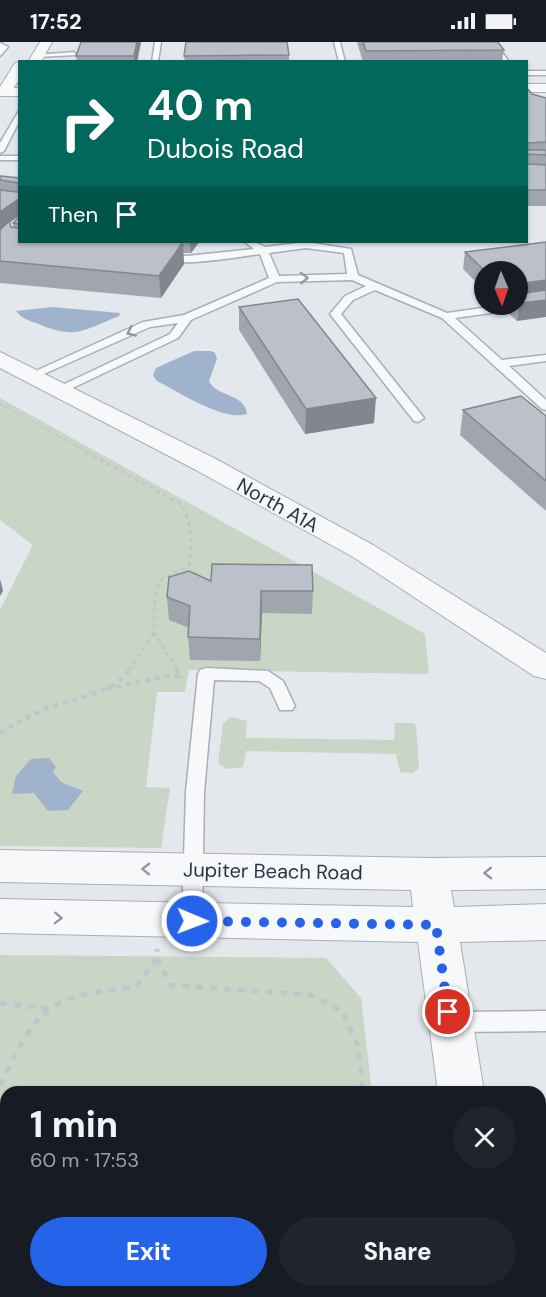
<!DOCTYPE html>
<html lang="en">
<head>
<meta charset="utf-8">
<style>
  :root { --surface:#171b24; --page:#20242c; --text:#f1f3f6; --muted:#9ea1a6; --accent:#2563eb }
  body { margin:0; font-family:"DM Sans",sans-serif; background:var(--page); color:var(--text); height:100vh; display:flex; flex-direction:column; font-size:22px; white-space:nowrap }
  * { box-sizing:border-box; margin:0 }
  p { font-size:20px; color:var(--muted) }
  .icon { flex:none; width:33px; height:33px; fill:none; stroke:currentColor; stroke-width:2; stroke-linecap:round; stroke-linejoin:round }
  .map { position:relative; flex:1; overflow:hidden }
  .panel { position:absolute; left:0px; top:1044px; width:546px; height:212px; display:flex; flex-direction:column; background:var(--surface); border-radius:18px 18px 0 0; box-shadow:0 2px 4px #0004 }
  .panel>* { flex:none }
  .banner { position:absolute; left:18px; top:18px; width:510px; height:183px; border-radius:0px; box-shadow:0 2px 4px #0004; background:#00695c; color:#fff; overflow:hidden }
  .needle { width:39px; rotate:178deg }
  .controls { position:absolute; left:474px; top:219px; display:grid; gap:12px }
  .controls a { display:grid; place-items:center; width:54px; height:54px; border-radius:50%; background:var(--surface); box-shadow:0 2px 4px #0004; font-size:30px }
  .pin { position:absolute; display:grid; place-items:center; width:51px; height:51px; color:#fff; margin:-26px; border:3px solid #fff; border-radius:50%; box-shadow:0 2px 6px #0007 }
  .me { position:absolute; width:66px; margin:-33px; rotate:91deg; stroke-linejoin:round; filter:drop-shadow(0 0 4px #0008) }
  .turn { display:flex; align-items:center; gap:21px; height:126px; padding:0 30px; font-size:27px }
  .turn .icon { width:78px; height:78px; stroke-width:2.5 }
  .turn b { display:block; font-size:42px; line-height:51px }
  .then { display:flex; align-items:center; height:57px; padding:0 30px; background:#0003; gap:12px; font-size:22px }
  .round { display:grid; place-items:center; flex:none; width:63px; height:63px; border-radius:32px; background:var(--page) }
  .head { display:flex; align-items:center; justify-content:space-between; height:102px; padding:0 30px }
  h1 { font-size:36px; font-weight:800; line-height:45px }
  .primary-button { display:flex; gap:12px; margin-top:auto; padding:12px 30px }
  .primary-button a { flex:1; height:69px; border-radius:36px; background:var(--accent); color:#fff; font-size:24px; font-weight:800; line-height:69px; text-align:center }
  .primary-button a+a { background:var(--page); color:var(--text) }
  .status { display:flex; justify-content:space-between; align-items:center; height:42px; padding:0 30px; background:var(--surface); direction:ltr }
  .status svg { height:16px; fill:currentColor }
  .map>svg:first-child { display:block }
  .green { fill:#c9d6c5 }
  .water { fill:#9fb4cc }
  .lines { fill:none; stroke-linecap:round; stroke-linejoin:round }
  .service-casing { stroke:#a9aeb7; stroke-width:3 }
  .minor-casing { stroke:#a9aeb7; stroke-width:2 }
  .tertiary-casing { stroke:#a9aeb7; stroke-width:2 }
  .path-far3 { stroke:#c2c5cb; stroke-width:2; stroke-dasharray:2 2; stroke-linecap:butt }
  .path-far2 { stroke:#c2c5cb; stroke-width:3; stroke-dasharray:4 4; stroke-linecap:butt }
  .path-far1 { stroke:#c2c5cb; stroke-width:4.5; stroke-dasharray:5 5; stroke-linecap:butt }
  .path { stroke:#c2c5cb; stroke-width:5; stroke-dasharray:7 7; stroke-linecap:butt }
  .service { fill:#f7f8fa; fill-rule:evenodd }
  .minor { fill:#f7f8fa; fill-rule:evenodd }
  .tertiary { fill:#f7f8fa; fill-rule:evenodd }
  .wall { fill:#a1a5ae }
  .shaded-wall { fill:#83868d }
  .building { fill:#bbc0ca; stroke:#83868d; stroke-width:1.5 }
  .oneway { stroke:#9196a0 }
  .route { stroke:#2563eb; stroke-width:10; stroke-dasharray:0 18 }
  .labels { text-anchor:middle; stroke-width:4.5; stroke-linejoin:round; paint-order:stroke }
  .street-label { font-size:20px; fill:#2b3445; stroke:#f4f6f9 }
</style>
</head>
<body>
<div class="status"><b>17:52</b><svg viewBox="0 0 49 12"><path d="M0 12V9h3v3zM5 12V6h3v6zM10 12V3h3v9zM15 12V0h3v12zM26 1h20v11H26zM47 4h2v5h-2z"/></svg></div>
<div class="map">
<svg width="546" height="1255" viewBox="0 0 546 1255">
  <rect width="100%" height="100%" fill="#e4e7ec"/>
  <g class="green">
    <polygon points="0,356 425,592 429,632 189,628 185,650 157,650 146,745 170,746 161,806 0,804 0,568 33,503 0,478"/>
    <polygon points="231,675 247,679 246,696 394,698 395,681 413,681 416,683 419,726 413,731 400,730 396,712 246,709 243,725 227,727 218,721 223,681"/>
    <polygon points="0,913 326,916 361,956 372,1050 6,1050 6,1250 438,1250 438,1255 0,1255"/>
  </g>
  <g class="water">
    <path d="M 52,265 L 120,271 L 119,274 C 82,289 75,298 36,281 C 29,279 20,275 16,269 Z"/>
    <path d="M 194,309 L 211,309 L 215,311 L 217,317 L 209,339 C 216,355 245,351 247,372 C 224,380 179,350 157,339 L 153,333 L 156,326 Z"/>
    <polygon points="49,716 56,725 53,730 61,740 83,749 68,768 48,769 34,751 12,752 16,734 31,717"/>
  </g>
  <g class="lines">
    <defs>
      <g id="service">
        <polygon points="155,0 161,0 158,20 152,20"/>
        <polygon points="334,0 340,0 345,20 339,20"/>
        <polygon points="489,0 495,0 509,20 502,20"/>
        <polygon points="0,1 8,5 0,14"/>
        <polygon points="74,10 76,13 38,15 35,13"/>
        <rect x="526" y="29" width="20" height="4"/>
        <polygon points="20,67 20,78 4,109 0,111 0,101"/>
        <rect x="0" y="114" width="20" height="4"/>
        <path d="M 245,200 L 255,200 L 265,205 L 306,200 L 351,207 L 358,233 L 447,271 L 546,257 L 546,263 L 455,276 L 502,318 L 546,313 L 546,319 L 509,324 L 546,358 L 546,368 L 542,367 L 442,276 L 375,248 L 353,258 L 341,272 L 424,376 L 418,380 L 414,379 L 330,272 L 345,254 L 366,244 L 352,238 L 277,240 L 191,278 L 178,296 L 64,350 L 56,350 L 54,347 L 170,292 L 178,281 L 150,285 L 37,335 L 29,335 L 27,333 L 143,280 L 184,273 L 269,236 L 260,212 C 239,215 172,227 156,215 L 161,212 L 187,214 L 254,207 ZM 306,206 L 344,211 L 347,232 L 279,234 L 269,211 Z"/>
        <polygon points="206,626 268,629 283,639 295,664 292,668 280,668 270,646 259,639 214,638 204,750 202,879 199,885 192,888 185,885 182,879 186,750 198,632 200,628"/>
        <polygon points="546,969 546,989 451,990 443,987 440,980 443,973 451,970"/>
      </g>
      <g id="minor">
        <polygon points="40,0 52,0 41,20 28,20"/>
        <polygon points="20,20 20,36 9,53 0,53 0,45 15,21"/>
        <polygon points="0,808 429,816 546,815 546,847 451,848 454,865 546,862 546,898 460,900 484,1050 438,1050 418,900 0,891 0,857 413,865 411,848 0,840"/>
        <polygon points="467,1250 520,1250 522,1255 468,1255"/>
      </g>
      <g id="tertiary">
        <rect x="526" y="42" width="20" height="8"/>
        <rect x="0" y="46" width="20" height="8"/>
        <polygon points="0,310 214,416 373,503 546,611 546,637 534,634 353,515 196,428 0,326"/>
      </g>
    </defs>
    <use href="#service" class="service-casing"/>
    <use href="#minor" class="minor-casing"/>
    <use href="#tertiary" class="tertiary-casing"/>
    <polyline class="path-far3" points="0,362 89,411"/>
    <g class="path-far2">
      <path d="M 86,410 L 181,462 C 192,482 193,500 189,523 L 159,539 L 154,563 L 154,590 L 177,628"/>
      <polyline points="129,628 154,590"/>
    </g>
    <g class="path-far1">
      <polyline points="176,627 182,636"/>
      <polyline points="106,647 163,635 181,634"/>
      <path d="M 0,691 C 14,683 27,675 42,668 C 69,656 112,654 130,627"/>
    </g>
    <g class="path">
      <polyline points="157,916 170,943 312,953 342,969 358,1004 363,1050"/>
      <polyline points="0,961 48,967"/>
      <path d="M 0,1043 C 14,1018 25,987 47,969 C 70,950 108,949 136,945 L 157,916 L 157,907"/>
      <polyline points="385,1250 386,1255"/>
    </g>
    <use href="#service" class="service"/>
    <use href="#minor" class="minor"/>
    <use href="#tertiary" class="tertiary"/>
  </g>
  <g class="wall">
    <polygon points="81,0 141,0 137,20 77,20 76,14"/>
    <polygon points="357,0 498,0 504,8 502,20 363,20"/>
    <polygon points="289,13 289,20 185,20 184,14"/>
    <polygon points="526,45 532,52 546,56 546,164 526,164"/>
    <polygon points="0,134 20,136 20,173 10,180 11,185 13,185 13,181 20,174 20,200 199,200 191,211 183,211 184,222 161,256 0,241"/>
    <polygon points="546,200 517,279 508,271 510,262 518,262 518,230 484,230 484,248 463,227 465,210"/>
    <polygon points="239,265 374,381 305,392 239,288"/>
    <polygon points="463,368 546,374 546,469 460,393"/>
    <polygon points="211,539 313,549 312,572 262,571 260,619 190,618 188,595 189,586 169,578 167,555"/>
  </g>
  <g class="shaded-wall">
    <polygon points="137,0 141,0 137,20 134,20 134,14"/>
    <polygon points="20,156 20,173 0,188 0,170"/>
    <polygon points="183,200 184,222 161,256 159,234"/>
    <polygon points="190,200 199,200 191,211"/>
    <polygon points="546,238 546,255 518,259 518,242"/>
    <polygon points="546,258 546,275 517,279 520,261"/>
    <polygon points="376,356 374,381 305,392 306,367"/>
    <polygon points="0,537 3,549 0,554"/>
    <polygon points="261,549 262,571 260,619 260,597"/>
  </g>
  <g class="building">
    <polygon points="81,0 137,0 134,14 76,14"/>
    <polygon points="186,0 287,0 289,13 184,14"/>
    <polygon points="363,0 498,0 504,8 366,9"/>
    <polygon points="526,45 532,52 546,56 546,100 527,101 528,108 546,108 546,113 528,112 526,118"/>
    <polygon points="526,120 528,122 546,123 546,148 526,148"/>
    <polygon points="0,134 20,136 20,142 19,141 0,138"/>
    <polygon points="0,148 17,150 20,148 20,156 0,170"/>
    <polygon points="20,174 20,182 13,181"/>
    <polygon points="9,179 11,185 20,186 20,200 183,200 159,234 0,219 0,188"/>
    <polygon points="546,200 546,238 518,242 518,230 486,230 465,210"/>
    <polygon points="546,248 546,258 520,261 518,259 518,252"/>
    <polygon points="298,257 376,356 306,367 239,265"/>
    <polygon points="521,354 546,374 546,439 463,368"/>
    <polygon points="212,522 312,523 313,549 261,549 260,597 188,595 190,564 167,555 169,535 189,529 211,539"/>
  </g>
  <defs><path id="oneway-chevron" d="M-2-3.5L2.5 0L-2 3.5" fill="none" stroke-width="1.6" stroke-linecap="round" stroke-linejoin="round" transform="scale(1.5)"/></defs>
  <g class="oneway">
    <use href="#oneway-chevron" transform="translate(304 236) rotate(-2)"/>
    <use href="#oneway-chevron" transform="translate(131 290) rotate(156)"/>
    <use href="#oneway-chevron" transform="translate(146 827) rotate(-179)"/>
    <use href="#oneway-chevron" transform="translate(488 831) rotate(179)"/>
    <use href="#oneway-chevron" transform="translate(58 876) rotate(2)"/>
  </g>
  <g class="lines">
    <polyline class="route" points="192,879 436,883 448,970"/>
  </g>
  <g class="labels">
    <g class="street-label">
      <text transform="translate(278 463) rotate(29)" y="7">North A1A</text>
      <text transform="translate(273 829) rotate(1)" y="7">Jupiter Beach Road</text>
    </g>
  </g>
</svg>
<div class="controls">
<a><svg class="needle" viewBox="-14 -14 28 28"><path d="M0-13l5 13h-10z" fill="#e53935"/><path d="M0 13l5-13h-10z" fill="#9ea1a6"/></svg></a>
</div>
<div class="pin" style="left:448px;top:970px;background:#d93025"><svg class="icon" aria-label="arrive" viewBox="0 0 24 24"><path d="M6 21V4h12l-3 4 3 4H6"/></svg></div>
<svg class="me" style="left:192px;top:879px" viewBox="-20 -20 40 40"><circle r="17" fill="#2563eb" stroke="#fff" stroke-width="3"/><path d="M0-11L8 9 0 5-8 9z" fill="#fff"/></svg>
<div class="banner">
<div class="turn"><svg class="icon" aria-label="right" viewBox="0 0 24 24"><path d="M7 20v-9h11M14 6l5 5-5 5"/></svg><div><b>40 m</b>Dubois Road</div></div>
<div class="then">Then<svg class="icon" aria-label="arrive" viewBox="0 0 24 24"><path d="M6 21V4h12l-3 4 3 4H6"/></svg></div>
</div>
<section class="panel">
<div class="head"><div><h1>1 min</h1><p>60 m · 17:53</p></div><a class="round"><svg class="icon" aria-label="close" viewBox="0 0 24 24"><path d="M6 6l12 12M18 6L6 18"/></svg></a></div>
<div class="primary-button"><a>Exit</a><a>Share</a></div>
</section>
</div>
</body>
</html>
